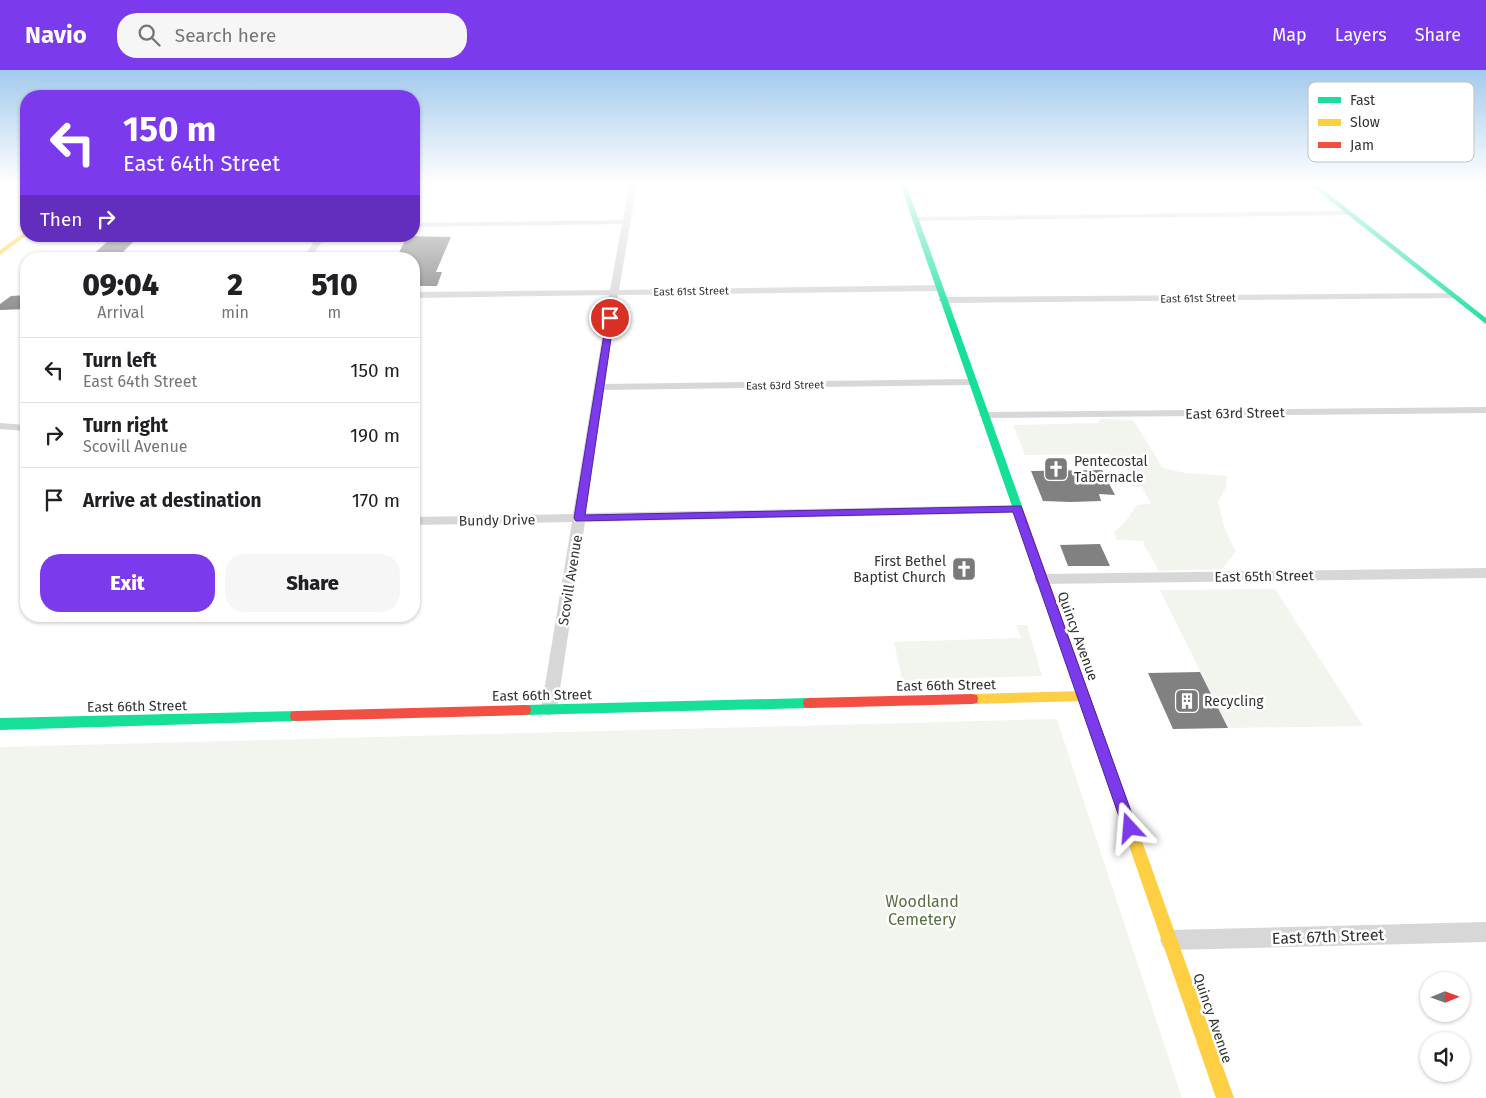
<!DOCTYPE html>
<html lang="en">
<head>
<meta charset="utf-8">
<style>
  :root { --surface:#fff; --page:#f6f6f6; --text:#202124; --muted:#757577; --line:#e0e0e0; --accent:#7c3aed }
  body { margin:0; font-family:"Fira Sans",sans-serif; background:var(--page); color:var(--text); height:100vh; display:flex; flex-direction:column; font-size:19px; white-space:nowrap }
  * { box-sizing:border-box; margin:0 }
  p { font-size:16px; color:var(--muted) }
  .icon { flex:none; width:28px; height:28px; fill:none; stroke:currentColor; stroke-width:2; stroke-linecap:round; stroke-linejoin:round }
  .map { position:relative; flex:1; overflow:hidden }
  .side { position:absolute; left:20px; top:182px; width:400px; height:370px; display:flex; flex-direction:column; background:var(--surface); border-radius:20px; box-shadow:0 1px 4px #0004 }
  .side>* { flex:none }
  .top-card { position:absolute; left:20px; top:20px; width:400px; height:152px; border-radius:20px; box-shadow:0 1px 4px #0004; background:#7c3aed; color:#fff; overflow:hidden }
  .needle { width:32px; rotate:89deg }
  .buttons { position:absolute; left:1420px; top:902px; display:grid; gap:10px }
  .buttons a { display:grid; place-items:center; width:50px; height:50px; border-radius:50%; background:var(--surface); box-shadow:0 1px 4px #0004; font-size:25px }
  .pin { position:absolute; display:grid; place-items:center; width:42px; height:42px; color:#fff; margin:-21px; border:2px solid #fff; border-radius:50%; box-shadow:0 1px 5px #0007 }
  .me { position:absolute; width:55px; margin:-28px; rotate:341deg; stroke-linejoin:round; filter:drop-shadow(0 0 4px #0008) }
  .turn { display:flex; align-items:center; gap:18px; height:105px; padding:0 20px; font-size:22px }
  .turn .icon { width:65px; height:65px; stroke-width:2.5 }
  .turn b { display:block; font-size:35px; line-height:42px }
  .then { display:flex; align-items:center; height:48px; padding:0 20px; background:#0003; gap:10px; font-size:19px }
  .eta { display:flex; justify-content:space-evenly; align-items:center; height:85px; text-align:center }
  .eta b { font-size:30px; font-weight:800; line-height:35px }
  .cta { display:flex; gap:10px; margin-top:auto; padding:10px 20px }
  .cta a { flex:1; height:58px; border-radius:20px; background:var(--accent); color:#fff; font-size:20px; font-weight:800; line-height:58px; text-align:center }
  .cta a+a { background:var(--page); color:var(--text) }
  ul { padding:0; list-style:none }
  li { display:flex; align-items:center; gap:15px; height:65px; padding:0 20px; border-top:1px solid var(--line) }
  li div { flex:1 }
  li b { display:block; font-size:19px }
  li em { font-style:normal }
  header { display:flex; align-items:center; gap:30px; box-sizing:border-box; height:70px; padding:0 25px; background:var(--accent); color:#fff }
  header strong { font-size:24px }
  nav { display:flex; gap:28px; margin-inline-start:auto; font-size:18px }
  .search { width:350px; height:45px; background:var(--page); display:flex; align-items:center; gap:12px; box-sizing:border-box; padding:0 18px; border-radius:20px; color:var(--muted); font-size:19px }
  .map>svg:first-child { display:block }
  .green { fill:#f1f5ed }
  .building { fill:#818181 }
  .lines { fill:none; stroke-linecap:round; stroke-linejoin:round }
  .street { fill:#d7d7d7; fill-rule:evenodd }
  .fast { fill:#16e098; fill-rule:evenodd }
  .slow { fill:#ffcf43; fill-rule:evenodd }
  .jam { fill:#f24e42; fill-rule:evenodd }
  .route { fill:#7c3aed; stroke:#51269a }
  .labels { text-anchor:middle; stroke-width:5; stroke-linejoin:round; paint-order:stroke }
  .far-street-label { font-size:11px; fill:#333; stroke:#fff }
  .street-label { font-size:14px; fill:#333; stroke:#fff }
  .poi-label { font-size:14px; fill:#333; stroke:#fff; text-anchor:start }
  .near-park-label { font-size:16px; fill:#56703f; stroke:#fff }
  .near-street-label { font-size:16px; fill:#333; stroke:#fff }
  .key { fill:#fff; stroke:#c2c2c2; stroke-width:1 }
  .key-label { font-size:14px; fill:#333 }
</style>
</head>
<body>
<header>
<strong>Navio</strong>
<div class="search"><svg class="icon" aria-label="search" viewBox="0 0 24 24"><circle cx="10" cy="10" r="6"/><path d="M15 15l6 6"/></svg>Search here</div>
<nav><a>Map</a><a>Layers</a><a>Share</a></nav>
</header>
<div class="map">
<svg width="1486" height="1028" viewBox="0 0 1486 1028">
  <rect width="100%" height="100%" fill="#fff"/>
  <g class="green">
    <polygon points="1100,349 1133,350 1163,398 1185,403 1227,406 1226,417 1218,432 1225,459 1236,482 1222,499 1159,501 1144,475 1144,471 1117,470 1114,462 1125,452 1137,435 1151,434 1142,417 1132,417 1132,407 1121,391 1108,384 1025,385 1013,355 1098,353"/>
    <polygon points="1275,519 1363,656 1228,658 1160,520"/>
    <polygon points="1016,555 1027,555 1042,606 902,610 894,572 1021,568"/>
    <polygon points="1054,649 1057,650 1182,1028 0,1028 0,677"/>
  </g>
  <g class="building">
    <polygon points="407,166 451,167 436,202 442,202 437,216 414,216 414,189 396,189"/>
    <polygon points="135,170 116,189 88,189 108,171"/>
    <polygon points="26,225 26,239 0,240 0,234 11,226"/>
    <polygon points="1102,400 1115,425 1099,424 1101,431 1071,432 1043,431 1031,401"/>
    <polygon points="1100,474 1110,496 1068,496 1060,475"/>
    <polygon points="1200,602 1228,658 1173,659 1148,603"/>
  </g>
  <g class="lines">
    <g class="street">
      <polygon points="629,114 637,114 619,220 938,215 943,218 938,221 618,225 605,314 972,309 977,312 972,315 604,320 586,443 1017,435 1023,439 1017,443 585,452 557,639 555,644 549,646 543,644 541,639 572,452 414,455 414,447 573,444 609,225 414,228 414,222 610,220 622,154 414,157 414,153 623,150"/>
      <polygon points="1472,114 1481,114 1486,117 1486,122"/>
      <polygon points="1346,141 1349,141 1349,145 915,151 911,149 915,147"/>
      <polygon points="318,166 326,166 310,189 302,189"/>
      <polygon points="1453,223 1458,226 1456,228 943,233 938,230 943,227"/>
      <polygon points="1486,337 1486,343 984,348 978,345 984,342"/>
      <polygon points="0,353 26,355 26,361 0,359"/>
      <polygon points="1486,498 1486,508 1041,514 1036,513 1034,509 1036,505 1041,504"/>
      <polygon points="1486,852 1486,872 1170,880 1163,877 1160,870 1163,863 1170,860"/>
    </g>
    <g class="fast">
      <polygon points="900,114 906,114 1023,439 1022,441 1014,441 1013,439"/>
      <polygon points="1309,114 1316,114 1486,248 1486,254"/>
      <polygon points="809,628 814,629 815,633 814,637 809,638 525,645 520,644 519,640 520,636 525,635"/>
      <polygon points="296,641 301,642 302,646 301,650 296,651 0,660 0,648"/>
    </g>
    <g class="slow">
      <polygon points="26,161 26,166 0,185 0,180"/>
      <polygon points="1084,621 1088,622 1090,626 1088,630 1084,631 972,634 967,633 966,629 967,625 972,624"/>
      <polygon points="1121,726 1126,727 1128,732 1234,1028 1216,1028 1114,732 1116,727"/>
    </g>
    <g class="jam">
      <polygon points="1018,436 1023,439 1128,732 1126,737 1121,738 1116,737 1114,732 1013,439"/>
      <polygon points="972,624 977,625 978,629 977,633 972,634 809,638 804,637 803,633 804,629 809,628"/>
      <polygon points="525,635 530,636 531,640 530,644 525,645 296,651 291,650 290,646 291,642 296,641"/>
    </g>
  </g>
  <linearGradient id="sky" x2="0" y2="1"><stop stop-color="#a3caec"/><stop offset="0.44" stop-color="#fff"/><stop offset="1" stop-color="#fff" stop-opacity="0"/></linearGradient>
  <rect width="1486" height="258" fill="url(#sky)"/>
  <polygon class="route" points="607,246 614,248 585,445 1021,436 1137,758 1135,763 1130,765 1125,763 1123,758 1013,442 576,451 574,448"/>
  <defs>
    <symbol id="church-square" viewBox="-11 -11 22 22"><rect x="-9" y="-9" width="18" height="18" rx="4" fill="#7a7a7a" stroke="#fff"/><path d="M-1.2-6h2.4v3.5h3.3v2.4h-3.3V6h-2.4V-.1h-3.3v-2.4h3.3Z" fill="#fff"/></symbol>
    <symbol id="building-square" viewBox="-11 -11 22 22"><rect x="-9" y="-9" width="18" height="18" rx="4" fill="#7a7a7a" stroke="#fff"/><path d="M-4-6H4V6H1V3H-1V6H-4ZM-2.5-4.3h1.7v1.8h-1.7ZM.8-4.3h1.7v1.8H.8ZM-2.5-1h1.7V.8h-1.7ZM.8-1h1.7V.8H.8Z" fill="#fff"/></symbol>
  </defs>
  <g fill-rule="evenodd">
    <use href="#church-square" x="1042" y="385" width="28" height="28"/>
    <use href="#church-square" x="950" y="485" width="28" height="28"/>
    <use href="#building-square" x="1173" y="617" width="28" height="28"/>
  </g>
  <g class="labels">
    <g class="far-street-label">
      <text transform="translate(691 221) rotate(-1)" y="4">East 61st Street</text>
      <text transform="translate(1198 228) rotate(-1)" y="4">East 61st Street</text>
      <text transform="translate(785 315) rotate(-1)" y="4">East 63rd Street</text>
    </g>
    <g class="street-label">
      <text transform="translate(1235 343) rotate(-1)" y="5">East 63rd Street</text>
      <text transform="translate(497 450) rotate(-1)" y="5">Bundy Drive</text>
      <text transform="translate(1264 506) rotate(-1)" y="5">East 65th Street</text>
      <text transform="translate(570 510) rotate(-81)" y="5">Scovill Avenue</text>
      <text transform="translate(1078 566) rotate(70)" y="5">Quincy Avenue</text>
      <text transform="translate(946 615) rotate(-1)" y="5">East 66th Street</text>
      <text transform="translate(542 625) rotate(-1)" y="5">East 66th Street</text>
      <text transform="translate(137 636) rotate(-1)" y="5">East 66th Street</text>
      <text transform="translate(1213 948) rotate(71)" y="5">Quincy Avenue</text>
    </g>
    <g class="poi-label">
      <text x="1074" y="396">Pentecostal<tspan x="1074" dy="16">Tabernacle</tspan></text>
      <text x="946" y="496" text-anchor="end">First Bethel<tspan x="946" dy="16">Baptist Church</tspan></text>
      <text x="1204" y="636">Recycling</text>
    </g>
    <g class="near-park-label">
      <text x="922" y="837">Woodland<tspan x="922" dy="18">Cemetery</tspan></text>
    </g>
    <g class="near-street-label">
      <text transform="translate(1328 866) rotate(-2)" y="6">East 67th Street</text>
    </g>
  </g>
  <rect x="1308" y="12" width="166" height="80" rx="8" class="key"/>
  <rect x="1318" y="27" width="23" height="6" fill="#16e098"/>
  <rect x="1318" y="49" width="23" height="7" fill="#ffcf43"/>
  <rect x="1318" y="72" width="23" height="6" fill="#f24e42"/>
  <g class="key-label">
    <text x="1350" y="35">Fast</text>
    <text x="1350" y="57">Slow</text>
    <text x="1350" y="80">Jam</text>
  </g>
</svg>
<div class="buttons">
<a><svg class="needle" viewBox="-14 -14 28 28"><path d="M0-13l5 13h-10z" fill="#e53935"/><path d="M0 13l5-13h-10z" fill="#757577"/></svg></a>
<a><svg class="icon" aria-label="sound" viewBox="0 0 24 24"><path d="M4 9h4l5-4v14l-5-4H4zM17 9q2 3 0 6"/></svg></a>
</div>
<div class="pin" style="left:610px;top:248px;background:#d93025"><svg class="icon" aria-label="arrive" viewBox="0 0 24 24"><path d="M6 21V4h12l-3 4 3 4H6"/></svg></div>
<svg class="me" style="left:1130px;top:758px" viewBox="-20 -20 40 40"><path d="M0-17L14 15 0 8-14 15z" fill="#7c3aed" stroke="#fff" stroke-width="4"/></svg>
<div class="top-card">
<div class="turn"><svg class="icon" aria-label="left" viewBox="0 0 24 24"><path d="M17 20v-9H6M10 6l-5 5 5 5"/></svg><div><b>150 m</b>East 64th Street</div></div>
<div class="then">Then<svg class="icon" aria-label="right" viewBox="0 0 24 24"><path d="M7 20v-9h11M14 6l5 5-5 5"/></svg></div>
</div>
<section class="side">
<div class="eta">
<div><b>09:04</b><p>Arrival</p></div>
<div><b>2</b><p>min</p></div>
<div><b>510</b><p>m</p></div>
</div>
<ul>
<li><svg class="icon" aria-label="left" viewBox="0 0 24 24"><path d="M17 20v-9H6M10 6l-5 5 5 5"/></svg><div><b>Turn left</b><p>East 64th Street</p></div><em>150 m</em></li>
<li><svg class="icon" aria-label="right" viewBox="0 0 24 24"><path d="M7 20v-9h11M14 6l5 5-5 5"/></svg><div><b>Turn right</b><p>Scovill Avenue</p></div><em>190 m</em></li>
<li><svg class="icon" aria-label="arrive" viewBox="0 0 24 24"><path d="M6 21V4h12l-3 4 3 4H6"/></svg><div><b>Arrive at destination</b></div><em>170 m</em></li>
</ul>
<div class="cta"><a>Exit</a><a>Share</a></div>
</section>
</div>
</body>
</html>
